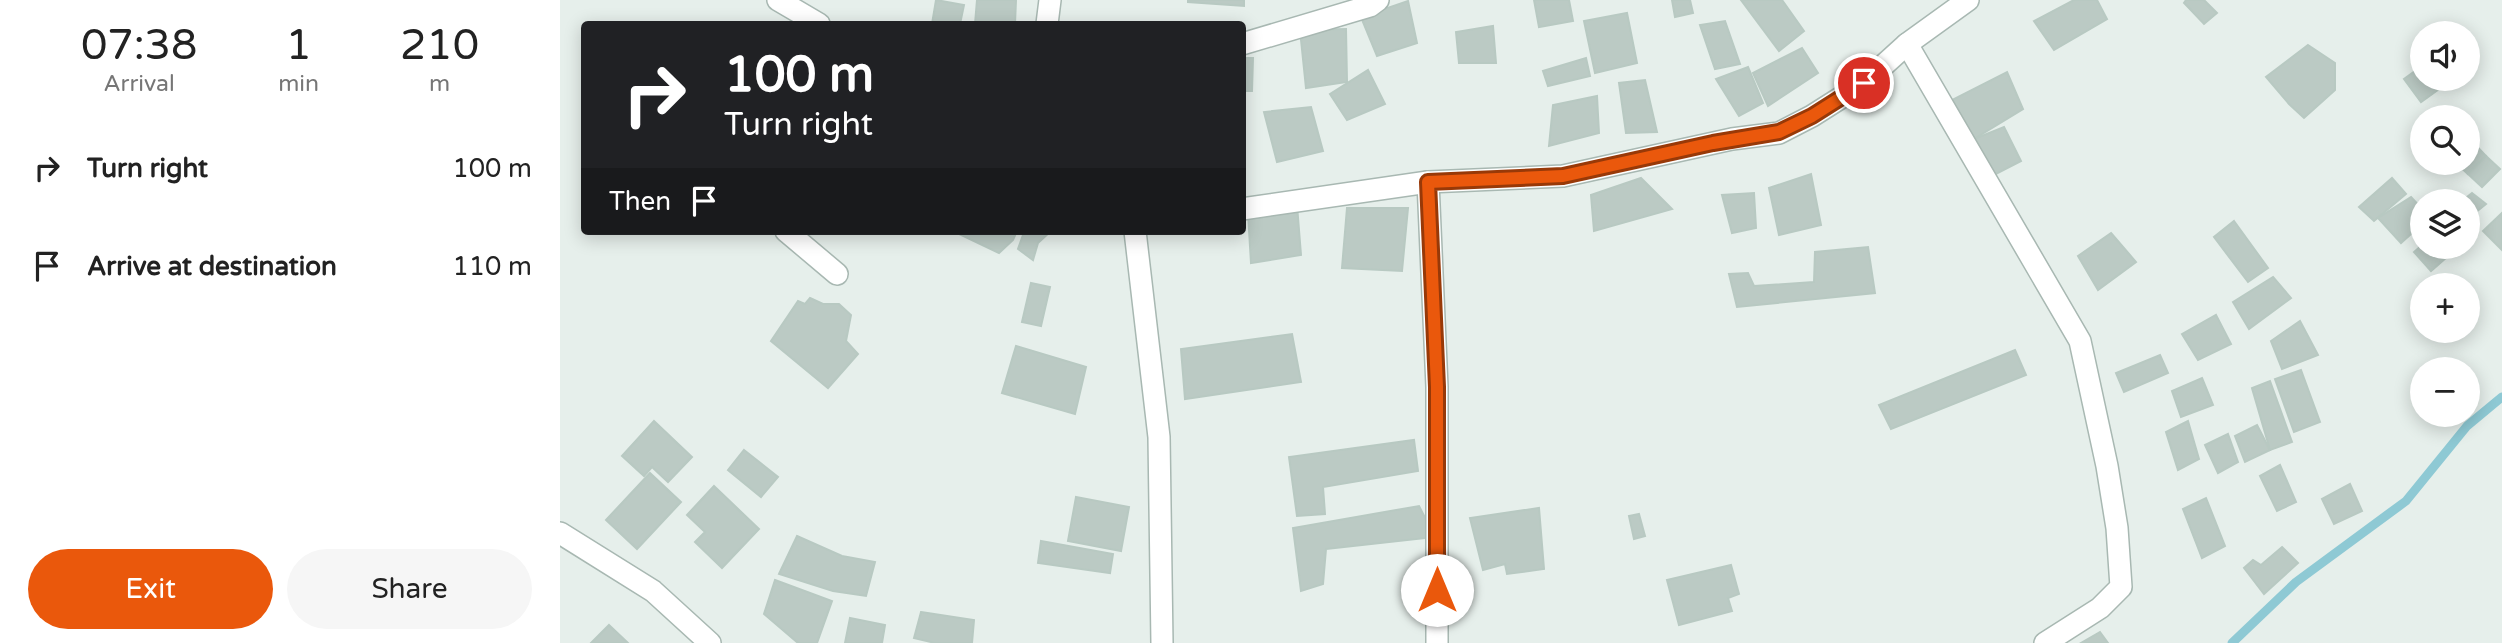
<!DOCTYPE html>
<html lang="en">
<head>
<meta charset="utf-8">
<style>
  :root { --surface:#fff; --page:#f6f6f6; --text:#222; --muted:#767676; --accent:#ea580c }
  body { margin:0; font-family:"Varela Round",sans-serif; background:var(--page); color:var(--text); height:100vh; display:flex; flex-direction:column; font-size:26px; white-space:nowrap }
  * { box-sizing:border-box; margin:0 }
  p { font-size:23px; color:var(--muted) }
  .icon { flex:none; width:38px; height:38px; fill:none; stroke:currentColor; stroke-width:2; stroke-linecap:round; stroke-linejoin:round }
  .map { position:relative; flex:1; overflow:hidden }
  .drawer { display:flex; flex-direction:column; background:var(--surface); width:560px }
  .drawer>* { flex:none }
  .banner { position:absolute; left:21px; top:21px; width:665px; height:214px; border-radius:7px; box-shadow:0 4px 18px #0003; background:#202124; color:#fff; overflow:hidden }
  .controls { position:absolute; left:1850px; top:21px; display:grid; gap:14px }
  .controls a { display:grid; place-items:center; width:70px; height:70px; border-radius:50%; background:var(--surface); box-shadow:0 4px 18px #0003; font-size:35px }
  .pin { position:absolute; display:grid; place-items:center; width:60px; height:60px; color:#fff; margin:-30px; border:4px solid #fff; border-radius:50%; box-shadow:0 2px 7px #0007 }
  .me { position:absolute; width:77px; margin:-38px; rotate:0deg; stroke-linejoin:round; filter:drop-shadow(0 0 5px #0008) }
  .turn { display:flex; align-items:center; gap:24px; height:147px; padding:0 28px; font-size:32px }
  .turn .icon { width:91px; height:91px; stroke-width:2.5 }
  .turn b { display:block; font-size:49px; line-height:60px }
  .then { display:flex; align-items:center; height:66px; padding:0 28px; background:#0003; gap:14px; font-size:26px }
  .eta { display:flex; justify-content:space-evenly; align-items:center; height:119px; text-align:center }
  .eta b { font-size:42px; font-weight:600; line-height:49px }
  .primary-button { display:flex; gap:14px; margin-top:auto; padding:14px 28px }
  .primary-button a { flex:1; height:80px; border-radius:42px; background:var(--accent); color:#fff; font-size:28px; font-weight:600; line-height:80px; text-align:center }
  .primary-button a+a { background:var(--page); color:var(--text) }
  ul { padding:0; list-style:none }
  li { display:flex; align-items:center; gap:21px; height:98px; padding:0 28px }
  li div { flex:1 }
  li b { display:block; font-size:26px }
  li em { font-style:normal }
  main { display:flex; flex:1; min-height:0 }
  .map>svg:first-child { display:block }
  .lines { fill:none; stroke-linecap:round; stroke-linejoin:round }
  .stream { stroke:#8ec9d4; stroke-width:9 }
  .building { fill:#bbcac4; stroke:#b8c9c2; stroke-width:2 }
  .street-casing { stroke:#a8b8b2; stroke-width:24 }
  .street { stroke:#fff; stroke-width:21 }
  .route-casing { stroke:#983908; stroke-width:18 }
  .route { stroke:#ea580c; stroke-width:12 }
</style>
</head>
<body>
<main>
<section class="drawer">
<div class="eta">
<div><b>07:38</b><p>Arrival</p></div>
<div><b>1</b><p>min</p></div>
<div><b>210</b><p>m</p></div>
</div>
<ul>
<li><svg class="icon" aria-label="right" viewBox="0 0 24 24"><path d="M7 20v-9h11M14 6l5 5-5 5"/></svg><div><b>Turn right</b></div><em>100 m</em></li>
<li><svg class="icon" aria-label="arrive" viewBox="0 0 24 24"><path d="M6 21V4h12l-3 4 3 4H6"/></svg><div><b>Arrive at destination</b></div><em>110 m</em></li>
</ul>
<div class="primary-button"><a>Exit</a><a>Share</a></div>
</section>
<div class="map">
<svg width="1942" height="643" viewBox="0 0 1942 643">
  <rect width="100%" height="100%" fill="#e6efeb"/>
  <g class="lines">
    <polyline class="stream" points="1672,643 1736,582 1846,501 1907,426 1942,397"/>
  </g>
  <g class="building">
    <polygon points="376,0 404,5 400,24 372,24"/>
    <polygon points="417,0 456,0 455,24 415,24"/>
    <polygon points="628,0 684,0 684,6 628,2"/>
    <polygon points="974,0 1009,0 1013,21 979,27"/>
    <polygon points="1112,0 1130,0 1133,13 1115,17"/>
    <polygon points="1181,0 1222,0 1244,31 1219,51"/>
    <polygon points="1514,0 1537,0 1547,19 1494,50 1474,21"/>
    <polygon points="1626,0 1644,0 1657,13 1644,24 1624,3"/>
    <polygon points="848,1 857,43 817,56 801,17"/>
    <polygon points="1067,13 1077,63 1035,73 1024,21"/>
    <polygon points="1165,21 1180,64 1155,69 1140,25"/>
    <polygon points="933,26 936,63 899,63 896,32"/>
    <polygon points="786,29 787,82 746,88 740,30"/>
    <polygon points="1748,45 1775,63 1775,90 1744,118 1729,104 1706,77"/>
    <polygon points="1242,48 1258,73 1208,106 1193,73"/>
    <polygon points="682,58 693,58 692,91 682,91"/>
    <polygon points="1026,58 1030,76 988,86 983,71"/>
    <polygon points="1862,66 1862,79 1893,79 1861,102 1844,79"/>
    <polygon points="1188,67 1203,103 1179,116 1156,79"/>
    <polygon points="808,70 825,104 787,120 770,94"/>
    <polygon points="1447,72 1463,109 1414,139 1388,102"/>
    <polygon points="1085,80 1097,132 1066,133 1059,83"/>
    <polygon points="1037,96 1039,133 989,146 993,105"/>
    <polygon points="751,107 763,151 717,162 704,112"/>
    <polygon points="1444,127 1461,161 1434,175 1414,139"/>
    <polygon points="1908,137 1926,156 1908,174 1896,163 1908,163"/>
    <polygon points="1926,156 1940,169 1922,187 1908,174"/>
    <polygon points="1251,174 1261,225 1219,235 1209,188"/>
    <polygon points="1081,178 1112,209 1034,231 1031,195"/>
    <polygon points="1832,178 1846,194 1814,221 1799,207"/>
    <polygon points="1194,193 1196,228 1172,233 1162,195"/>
    <polygon points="1912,193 1926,204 1911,216 1908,212 1908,201 1902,201"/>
    <polygon points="1851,197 1862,209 1862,224 1841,243 1818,218"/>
    <polygon points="737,205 741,255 691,263 688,213"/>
    <polygon points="787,208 848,208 842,271 782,268"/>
    <polygon points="1942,213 1942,250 1923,231"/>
    <polygon points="1674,221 1708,268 1688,282 1654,237"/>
    <polygon points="393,231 457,231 453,240 439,253"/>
    <polygon points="467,231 491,231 478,243 473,260 458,249 463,235"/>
    <polygon points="1551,233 1576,262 1538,290 1518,256"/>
    <polygon points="1862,245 1892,247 1895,250 1871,271 1854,252"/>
    <polygon points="1308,247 1315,293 1177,307 1169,274 1188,273 1194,286 1254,282 1255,252"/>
    <polygon points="1713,277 1731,298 1689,329 1673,302"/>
    <polygon points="471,283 490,287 481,326 462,322"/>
    <polygon points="250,298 263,304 279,304 291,315 286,341 298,354 268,388 211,341 238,301 245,304"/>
    <polygon points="1656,315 1671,344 1638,360 1622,334"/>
    <polygon points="1740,321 1758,355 1722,369 1711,341"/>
    <polygon points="732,334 741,382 625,399 621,349"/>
    <polygon points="456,346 526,367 515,414 442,393"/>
    <polygon points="1455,350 1466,375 1331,429 1319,405"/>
    <polygon points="1600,355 1608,373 1564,392 1556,373"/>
    <polygon points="1741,370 1760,422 1734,432 1715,379"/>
    <polygon points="1642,378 1653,405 1621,417 1612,391"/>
    <polygon points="1710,381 1732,442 1710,450 1692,388"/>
    <polygon points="94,421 132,457 108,482 92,467 84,476 62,456"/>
    <polygon points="1628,421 1639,459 1618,470 1606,432"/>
    <polygon points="1697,425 1710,450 1685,462 1675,436"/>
    <polygon points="1668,434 1678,462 1658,473 1645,445"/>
    <polygon points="854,440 858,471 763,487 765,514 737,516 729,457"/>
    <polygon points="184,450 218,477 201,497 168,470"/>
    <polygon points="1720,465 1736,502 1717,511 1700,476"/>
    <polygon points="90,473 121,502 77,549 46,520"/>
    <polygon points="1790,484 1802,511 1774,524 1762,499"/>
    <polygon points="154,486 199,529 162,568 135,542 145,532 127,515"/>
    <polygon points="516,497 569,507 561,551 508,541"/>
    <polygon points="1646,498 1665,546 1642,558 1623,509"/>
    <polygon points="859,506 875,537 766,549 763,584 741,591 733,528"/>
    <polygon points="979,508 984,569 947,574 945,564 923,570 910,518"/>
    <polygon points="1079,514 1085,536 1074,539 1069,516"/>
    <polygon points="237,536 282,556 315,562 306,596 273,591 219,574"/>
    <polygon points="481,541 553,554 550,573 478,563"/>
    <polygon points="1722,547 1738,563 1704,594 1684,568 1693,560 1701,565"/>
    <polygon points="1171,565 1179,594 1168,598 1172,611 1119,625 1107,580"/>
    <polygon points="215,580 272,601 257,643 238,643 204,614"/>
    <polygon points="361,612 414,620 412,643 375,643 354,638"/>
    <polygon points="290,618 325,625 322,643 285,643"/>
    <polygon points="49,625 68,643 31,643"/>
    <polygon points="1540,632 1548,643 1521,643"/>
  </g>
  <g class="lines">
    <defs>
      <g id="street">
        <polyline points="218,0 259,24"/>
        <polyline points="487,24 490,0"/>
        <polyline points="682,44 810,6 818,0"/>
        <polyline points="1347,44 1520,341 1547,466 1557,528 1561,587 1540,608 1485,643"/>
        <polyline points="868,182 877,387 877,643"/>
        <polyline points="682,209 868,182 1003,176 1172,139 1219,133 1252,116 1304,83 1347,44 1408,0"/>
        <polyline points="226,231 277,274"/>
        <polyline points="575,231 599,437 602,643"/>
        <polyline points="0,533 93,591 150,643"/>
      </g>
    </defs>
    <use href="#street" class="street-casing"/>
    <use href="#street" class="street"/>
  </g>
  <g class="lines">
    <defs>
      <polyline id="route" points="877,590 877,387 868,182 1003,176 1153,143 1219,132 1252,116 1304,83"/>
    </defs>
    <use href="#route" class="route-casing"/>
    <use href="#route" class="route"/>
  </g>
</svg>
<div class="controls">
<a><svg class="icon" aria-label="sound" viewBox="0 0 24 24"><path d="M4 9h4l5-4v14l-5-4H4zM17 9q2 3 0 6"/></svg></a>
<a><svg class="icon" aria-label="search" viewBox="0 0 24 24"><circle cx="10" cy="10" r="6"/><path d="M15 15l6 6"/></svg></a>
<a><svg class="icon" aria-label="layers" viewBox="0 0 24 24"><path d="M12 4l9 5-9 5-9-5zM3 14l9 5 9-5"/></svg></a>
<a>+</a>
<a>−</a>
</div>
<div class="pin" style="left:1304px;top:83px;background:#d93025"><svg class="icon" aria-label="arrive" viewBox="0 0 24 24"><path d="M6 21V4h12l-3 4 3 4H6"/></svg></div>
<svg class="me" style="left:877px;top:590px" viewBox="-20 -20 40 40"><circle r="19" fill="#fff"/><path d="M0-13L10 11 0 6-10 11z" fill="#ea580c"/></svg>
<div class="banner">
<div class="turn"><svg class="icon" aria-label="right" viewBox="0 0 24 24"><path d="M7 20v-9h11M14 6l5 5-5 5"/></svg><div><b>100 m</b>Turn right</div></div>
<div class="then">Then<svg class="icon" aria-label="arrive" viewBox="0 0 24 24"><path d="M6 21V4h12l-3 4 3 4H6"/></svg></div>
</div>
</div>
</main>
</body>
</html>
